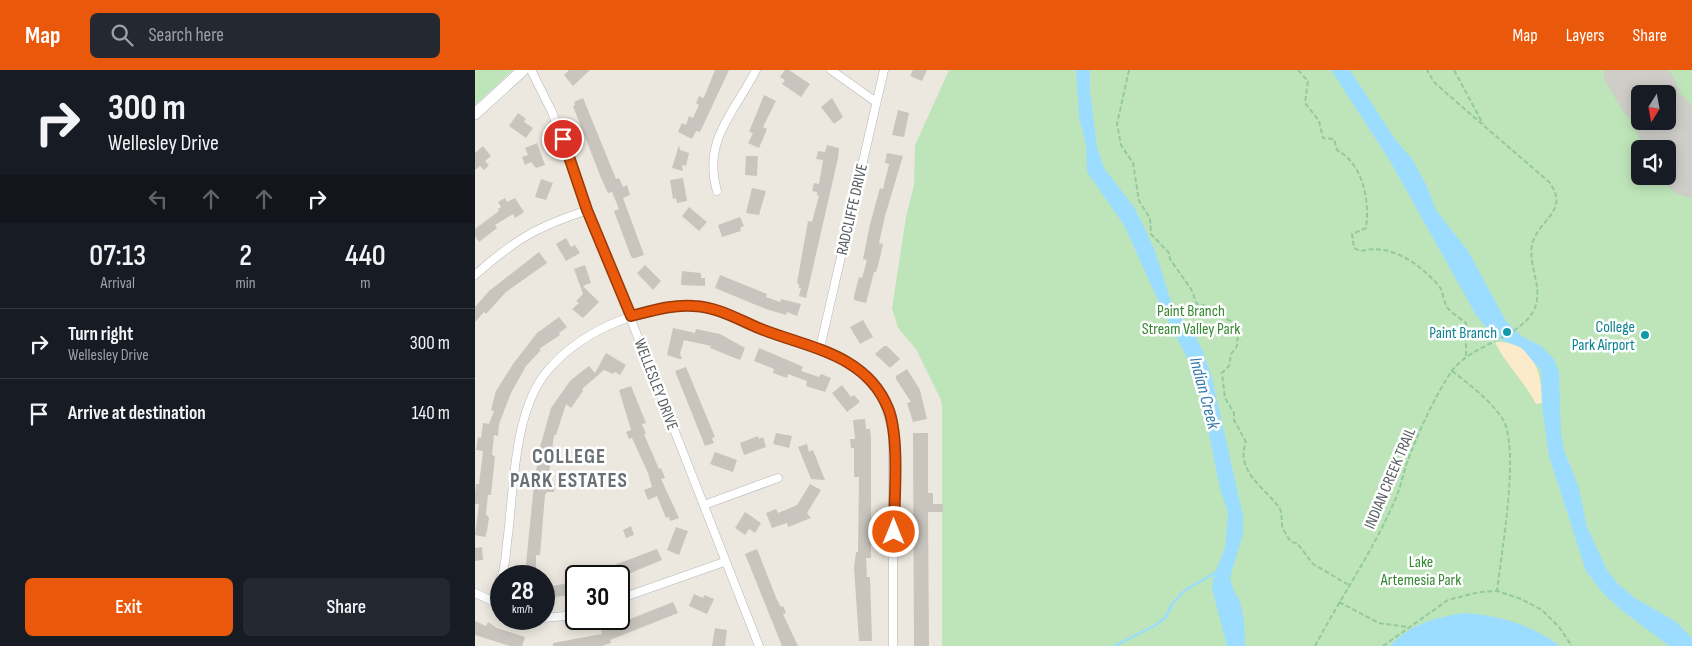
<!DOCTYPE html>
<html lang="en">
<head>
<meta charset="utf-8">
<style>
  :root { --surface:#171b24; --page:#242831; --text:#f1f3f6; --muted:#9ea1a6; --line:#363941; --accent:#ea580c }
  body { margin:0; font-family:"Sofia Sans Condensed",sans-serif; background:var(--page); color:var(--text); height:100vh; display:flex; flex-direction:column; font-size:19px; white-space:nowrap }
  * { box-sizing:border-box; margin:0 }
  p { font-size:16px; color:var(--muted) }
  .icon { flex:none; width:28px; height:28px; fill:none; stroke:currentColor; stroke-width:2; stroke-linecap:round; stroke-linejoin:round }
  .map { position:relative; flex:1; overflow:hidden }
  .drawer { display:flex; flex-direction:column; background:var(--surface); width:475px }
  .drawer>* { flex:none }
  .banner { background:#171b24; color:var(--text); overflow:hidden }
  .needle { width:32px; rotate:191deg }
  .controls { position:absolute; left:1156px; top:15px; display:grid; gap:10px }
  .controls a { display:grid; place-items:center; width:45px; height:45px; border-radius:8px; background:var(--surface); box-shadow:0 2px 12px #0003; font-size:25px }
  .speed { position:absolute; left:15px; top:495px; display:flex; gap:10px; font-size:25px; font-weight:700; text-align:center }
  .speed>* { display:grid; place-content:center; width:65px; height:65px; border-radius:50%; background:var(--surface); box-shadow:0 2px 12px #0003; line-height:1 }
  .speed small { font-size:12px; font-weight:400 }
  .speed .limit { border:2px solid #111; border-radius:8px; background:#fff; color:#111 }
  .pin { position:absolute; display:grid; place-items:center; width:42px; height:42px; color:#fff; margin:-21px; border:2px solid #fff; border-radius:50%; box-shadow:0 1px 5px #0007 }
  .me { position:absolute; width:55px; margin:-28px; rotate:0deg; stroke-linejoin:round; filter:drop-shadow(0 0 4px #0008) }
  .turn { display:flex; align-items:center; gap:18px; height:105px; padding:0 25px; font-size:22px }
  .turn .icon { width:65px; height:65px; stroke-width:2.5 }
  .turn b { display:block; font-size:35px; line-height:42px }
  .lanes { display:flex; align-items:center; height:48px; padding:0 25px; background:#0003; justify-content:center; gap:25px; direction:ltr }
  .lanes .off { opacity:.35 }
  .eta { display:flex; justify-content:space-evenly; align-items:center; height:85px; text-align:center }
  .eta b { font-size:30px; font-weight:600; line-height:35px }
  .button { display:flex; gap:10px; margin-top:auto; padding:10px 25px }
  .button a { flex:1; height:58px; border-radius:8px; background:var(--accent); color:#fff; font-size:20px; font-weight:600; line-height:58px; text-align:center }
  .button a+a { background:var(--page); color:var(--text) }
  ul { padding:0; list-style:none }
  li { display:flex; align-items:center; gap:15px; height:70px; padding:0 25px; border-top:1px solid var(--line) }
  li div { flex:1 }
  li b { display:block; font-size:19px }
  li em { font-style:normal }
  header { display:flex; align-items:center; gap:30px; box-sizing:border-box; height:70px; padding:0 25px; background:var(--accent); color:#fff }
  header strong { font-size:24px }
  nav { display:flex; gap:28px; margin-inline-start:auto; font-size:18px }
  .search { width:350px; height:45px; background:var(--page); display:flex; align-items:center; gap:12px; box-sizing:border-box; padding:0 18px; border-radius:8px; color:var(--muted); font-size:19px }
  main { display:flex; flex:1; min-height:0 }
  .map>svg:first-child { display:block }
  .green { fill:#bee5b9; fill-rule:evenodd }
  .sand { fill:#fbebcb }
  .water { fill:#9cddff }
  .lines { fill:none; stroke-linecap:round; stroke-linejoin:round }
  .stream { stroke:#9cddff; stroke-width:2.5 }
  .taxiway { stroke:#cecdc8; stroke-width:25 }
  .runway { stroke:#cecdc8; stroke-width:61 }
  .building { fill:#c9c5be }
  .street-casing { stroke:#b2b6bb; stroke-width:9 }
  .secondary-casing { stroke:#b3b8bd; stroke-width:12 }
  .path { stroke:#94c99e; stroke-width:2; stroke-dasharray:5 2.5; stroke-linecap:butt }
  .street { stroke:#fff; stroke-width:8 }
  .secondary { stroke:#fff; stroke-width:11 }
  .route-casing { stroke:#983908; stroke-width:12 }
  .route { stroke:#ea580c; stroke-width:9 }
  .culture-dot { fill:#0f9aa8; stroke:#fff; stroke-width:2 }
  .labels { text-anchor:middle; stroke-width:5; stroke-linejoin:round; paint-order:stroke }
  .street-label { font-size:16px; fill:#585d61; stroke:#fff }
  .park-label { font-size:16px; fill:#358731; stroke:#fff }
  .culture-label { font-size:16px; fill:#0d838f; stroke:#fff; text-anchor:end }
  .water-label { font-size:18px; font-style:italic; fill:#357aab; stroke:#fff }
  .district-label { font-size:21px; font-weight:bold; letter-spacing:1px; fill:#696f73; stroke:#fff }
</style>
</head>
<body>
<header>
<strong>Map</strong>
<div class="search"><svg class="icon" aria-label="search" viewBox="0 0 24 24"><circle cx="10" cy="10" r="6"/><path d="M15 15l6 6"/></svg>Search here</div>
<nav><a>Map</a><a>Layers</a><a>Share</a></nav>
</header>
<main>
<section class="drawer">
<div class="banner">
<div class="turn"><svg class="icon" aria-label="right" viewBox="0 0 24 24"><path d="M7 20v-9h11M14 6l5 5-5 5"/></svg><div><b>300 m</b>Wellesley Drive</div></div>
<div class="lanes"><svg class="icon off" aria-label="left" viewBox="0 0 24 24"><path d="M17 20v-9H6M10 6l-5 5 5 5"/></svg><svg class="icon off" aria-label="ahead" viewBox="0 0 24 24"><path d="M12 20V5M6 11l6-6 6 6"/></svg><svg class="icon off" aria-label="ahead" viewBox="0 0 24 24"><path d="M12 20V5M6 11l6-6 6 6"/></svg><svg class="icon" aria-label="right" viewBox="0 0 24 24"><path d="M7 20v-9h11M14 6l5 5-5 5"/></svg></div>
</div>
<div class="eta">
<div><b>07:13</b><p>Arrival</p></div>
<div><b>2</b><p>min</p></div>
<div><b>440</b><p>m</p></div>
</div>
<ul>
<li><svg class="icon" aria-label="right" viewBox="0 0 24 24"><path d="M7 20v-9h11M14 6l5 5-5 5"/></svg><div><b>Turn right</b><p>Wellesley Drive</p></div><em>300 m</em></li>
<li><svg class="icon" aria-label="arrive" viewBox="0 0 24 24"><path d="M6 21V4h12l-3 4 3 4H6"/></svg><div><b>Arrive at destination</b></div><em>140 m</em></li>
</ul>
<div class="button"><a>Exit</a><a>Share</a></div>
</section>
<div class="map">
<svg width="1217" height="576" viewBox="0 0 1217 576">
  <rect width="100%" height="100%" fill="#ece8df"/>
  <g class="green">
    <polygon points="0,0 38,0 0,35"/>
    <path d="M 474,0 L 1217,0 L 1217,576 L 467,576 L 467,337 L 466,330 L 441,279 L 423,258 L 417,238 L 431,147 L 439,115 L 440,75 ZM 1165,24 L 1192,24 L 1192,51 L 1165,51 ZM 1165,79 L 1192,79 L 1192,106 L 1165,106 Z"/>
  </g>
  <path class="sand" d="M 1020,272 C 1058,270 1067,302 1067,333 L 1061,334 C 1050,312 1031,295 1020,272 Z"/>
  <g class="water">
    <polygon points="601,0 615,0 615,21 622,77 629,98 659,137 669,157 680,181 698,238 718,261 728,282 737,308 768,446 768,464 755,508 759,521 765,531 769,549 770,576 752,576 737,519 738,508 750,478 753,442 745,419 723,309 686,237 649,155 612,102 611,75 604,47"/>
    <polygon points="856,0 875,0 920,69 937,89 951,114 961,140 993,181 1031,251 1046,266 1066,276 1079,289 1084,302 1086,363 1089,380 1104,418 1112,457 1132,500 1144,515 1160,528 1200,551 1217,568 1217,576 1194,576 1145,539 1128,523 1111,501 1074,386 1067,337 1066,301 1047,278 1024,269 1015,262 1001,245 915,91"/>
    <path d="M 988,543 C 1023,545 1057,555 1085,576 L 915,576 C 935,554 959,548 988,543 Z"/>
  </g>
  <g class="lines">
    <polyline class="stream" points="639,576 681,555 691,547 697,534 709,521 743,501"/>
    <polyline class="taxiway" points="1212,89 1217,91"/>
    <g class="runway">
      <polyline points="1159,0 1173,24"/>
      <polyline points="1190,51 1217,97"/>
    </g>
  </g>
  <g class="building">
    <polygon points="94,0 115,0 98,16 89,5"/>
    <polygon points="240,0 254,0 225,62 221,61 217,69 203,62 207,53 211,55 214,46 218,48 224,35 221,33 224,26 228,28 230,25"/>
    <polygon points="310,0 314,0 335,14 326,27 307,14 310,10 305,7"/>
    <polygon points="438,0 452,0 447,11 435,6"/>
    <polygon points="289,25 301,31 288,57 292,59 284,78 273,73 278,63 274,62"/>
    <polygon points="108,28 141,109 144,108 148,117 152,115 155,125 148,128 169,185 160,188 157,188 155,184 139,141 144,139 137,122 133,123 126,108 98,36 100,35 99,32"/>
    <polygon points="357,28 368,47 359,54 346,37"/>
    <polygon points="423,40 434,43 429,67 417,65"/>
    <polygon points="43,43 51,49 49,52 58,58 51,68 34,56"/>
    <polygon points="62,73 70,95 61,98 56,92 50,95 47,87 53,85 50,78"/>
    <polygon points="204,75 205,80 214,83 211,96 207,95 208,101 197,98"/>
    <polygon points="352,75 364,78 363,88 331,228 324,226 326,218 324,218 324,214 322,213 333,151 337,152 344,126 342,125 342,122 337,121 339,113 344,114 348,90 341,89 343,81 350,82"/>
    <polygon points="8,76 16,86 10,91 14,95 9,100 5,96 0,100 0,83"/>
    <polygon points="412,83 428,86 410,146 404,173 408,174 404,192 401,202 399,202 391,233 379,230 379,226 384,207 387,208 392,190 388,189 395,154 405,118 408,119 414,94 410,93"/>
    <polygon points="271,86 283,86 282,106 270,105"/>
    <polygon points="208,108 212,131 202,133 201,128 198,129 195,110"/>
    <polygon points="66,109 78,113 71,130 60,127"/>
    <polygon points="277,118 291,121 284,145 271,143"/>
    <polygon points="30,128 32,132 40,128 49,142 40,148 38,144 20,155 22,158 4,172 0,166 0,159 24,141 23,139 26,137 23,132"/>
    <polygon points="214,137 232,152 224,161 207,146"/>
    <polygon points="265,147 269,156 265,158 266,161 247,167 243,155"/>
    <polygon points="91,168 96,177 100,175 105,183 91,191 81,174"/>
    <polygon points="64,182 72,193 31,222 11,244 9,242 0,252 0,237 14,221"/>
    <polygon points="110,195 116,213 108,216 124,232 108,248 97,239 104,233 101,231 108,224 99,199"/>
    <polygon points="170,195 186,211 178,220 162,203"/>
    <polygon points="207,201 226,203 226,208 230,208 230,216 206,215"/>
    <polygon points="245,205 292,224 291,227 305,232 306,229 326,234 322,246 312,242 311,245 291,239 240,218"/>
    <polygon points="84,247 92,257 84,263 85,265 64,279 66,280 51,296 36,323 24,354 23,366 19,365 17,385 20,386 16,425 13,425 11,444 14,448 12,461 10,467 0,465 4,434 0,434 0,424 1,414 4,414 8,381 1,380 3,367 6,368 8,353 14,354 19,341 16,340 21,321 38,294 62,263"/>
    <polygon points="388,250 398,267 385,274 375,257"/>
    <polygon points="198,258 220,263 221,259 245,264 270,278 265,290 235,278 236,276 209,270 205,284 207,289 204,289 192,285"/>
    <polygon points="409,276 412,276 425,289 415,298 400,284"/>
    <polygon points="284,278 322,294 328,297 326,301 344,307 346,304 356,308 350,322 331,316 332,311 313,304 312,308 298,303 299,299 279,291"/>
    <polygon points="131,283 151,295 145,305 140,302 138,304 129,300 107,319 108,321 96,338 91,334 81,365 79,365 73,413 80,414 79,422 72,422 70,425 65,485 61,485 61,506 52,506 51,494 59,414 65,377 76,338 95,311 106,302 114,296 120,303"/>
    <polygon points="211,297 240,367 237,368 239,373 230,376 200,301"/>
    <polygon points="432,299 445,320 452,349 438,352 432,333 436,332 421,309 421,306"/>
    <polygon points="367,315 376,327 379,325 385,332 372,342 357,323"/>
    <polygon points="156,316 171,353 167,354 171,364 169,364 184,399 186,398 190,408 186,409 204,448 195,451 194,447 191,448 182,426 173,430 169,420 177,417 173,403 157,368 154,369 151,362 156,360 144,320"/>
    <polygon points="390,349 391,359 395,359 396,368 396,488 391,488 392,507 395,507 397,571 384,571 379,497 381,482 383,482 384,407 379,407 379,378 376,378 375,369 380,369 378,350"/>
    <polygon points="301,363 317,366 314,378 298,374"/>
    <polygon points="438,363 453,363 453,423 458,423 458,434 468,434 468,442 453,442 454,576 439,576"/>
    <polygon points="283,366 284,369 288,367 291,377 269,385 265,373"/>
    <polygon points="332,374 334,382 338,380 350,410 336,409 323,377"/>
    <polygon points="240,382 262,390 258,402 235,394"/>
    <polygon points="335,414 346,420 332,443 336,448 313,457 312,453 297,458 291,443 301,439 303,443 322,435"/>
    <polygon points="270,442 286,453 280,463 274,459 270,465 260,458"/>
    <polygon points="156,456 159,465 151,468 148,460"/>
    <polygon points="201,457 213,461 204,485 192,480"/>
    <polygon points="7,477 8,490 0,491 0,478"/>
    <polygon points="182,479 187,490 151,505 151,506 111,506 114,504 112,501 124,496 126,500"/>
    <polygon points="282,479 302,530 306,537 308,536 311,543 308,544 323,576 307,576 270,484"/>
    <polygon points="100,512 101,524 79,527 77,516"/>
    <polygon points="219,524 228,528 229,525 239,529 232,544 214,536"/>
    <polygon points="198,532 203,543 135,570 136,573 127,576 78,576 78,573 127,564 126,561 130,559"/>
    <polygon points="0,551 11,556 13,552 22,558 50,567 47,576 35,576 0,565"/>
    <polygon points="240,558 252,560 250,576 237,576"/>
  </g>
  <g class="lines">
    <defs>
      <g id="street">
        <polyline points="56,0 77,42 113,140 284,576"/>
        <polyline points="356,0 401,32"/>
        <path d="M 242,121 C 227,70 260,42 281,0"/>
        <path d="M 0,205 C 41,169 61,157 113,140"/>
        <polyline points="345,278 409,0"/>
        <polyline points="229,435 303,408"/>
        <path d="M 27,506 C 31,494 31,478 33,465 C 39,415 39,338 74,299 C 106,262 160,239 208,236 C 238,234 261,249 287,259 C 353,284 407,285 418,368 L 418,576"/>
        <polyline points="0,523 26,535"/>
        <polyline points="144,529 249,492"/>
        <polyline points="17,530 26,507"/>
        <polyline points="69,548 101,545"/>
      </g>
      <polyline id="secondary" points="0,44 48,0"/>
    </defs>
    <use href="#street" class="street-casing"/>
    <use href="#secondary" class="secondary-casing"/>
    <g class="path">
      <path d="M 654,0 L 642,54 L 646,75 L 658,93 L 664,131 L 675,148 L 676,164 L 694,183 L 695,189 L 716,219 L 722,234 L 732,236 L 744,246 L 758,252 L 763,260 L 762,276 L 756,284 L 754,296 L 747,303 L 750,328 L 759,343 L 759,350 L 771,372 C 760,401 789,417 803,436 C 808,442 806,448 807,455 C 808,461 813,467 816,472 L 822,473 L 838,494 L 874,515"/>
      <path d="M 823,0 L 833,11 L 830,33 L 844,51 L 848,68 L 859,69 L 862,80 C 888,94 895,131 891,158 L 877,164 L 879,178 L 886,181 C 916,173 945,194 964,216 C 968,221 968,229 971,235 C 974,242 985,248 991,253 L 991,287"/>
      <polyline points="979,0 1008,54"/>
      <path d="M 977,301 C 995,315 1014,329 1027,348 C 1046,376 1026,484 1022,521"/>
      <polyline points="864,532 904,553 933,557"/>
      <path d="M 840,576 C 866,527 898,481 920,430 C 926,417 928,403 933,390 C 944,361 959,328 976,302 C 995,275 1042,269 1058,242 C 1070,220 1053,197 1057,175 C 1063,149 1096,141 1074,112 L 970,22 L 959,12 L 952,0"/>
      <polyline points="908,576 973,530 1004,522 1022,521 1046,529 1067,540 1084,557 1097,576"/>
    </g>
    <use href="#street" class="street"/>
    <use href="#secondary" class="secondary"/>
  </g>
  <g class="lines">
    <defs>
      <path id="route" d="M 88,69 L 112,140 L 156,246 C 176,241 198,234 219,236 C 243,237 264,250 286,259 C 334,278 391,284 413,338 C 425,367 419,429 419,462"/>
    </defs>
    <use href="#route" class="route-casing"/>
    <use href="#route" class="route"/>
  </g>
  <g class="culture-dot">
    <circle cx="1032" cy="262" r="5"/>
    <circle cx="1170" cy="265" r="5"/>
  </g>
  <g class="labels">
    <g class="street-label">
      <text transform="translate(376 139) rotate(-77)" y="6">RADCLIFFE DRIVE</text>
      <text transform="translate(182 314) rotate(69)" y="6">WELLESLEY DRIVE</text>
      <text transform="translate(914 408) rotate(-67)" y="6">INDIAN CREEK TRAIL</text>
    </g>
    <g class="park-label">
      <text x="716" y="246">Paint Branch<tspan x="716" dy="18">Stream Valley Park</tspan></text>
      <text x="946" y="497">Lake<tspan x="946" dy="18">Artemesia Park</tspan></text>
    </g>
    <g class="culture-label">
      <text x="1160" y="262">College<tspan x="1160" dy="18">Park Airport</tspan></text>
      <text x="1022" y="268">Paint Branch</text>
    </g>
    <g class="water-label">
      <text transform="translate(730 323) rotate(75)" y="6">Indian Creek</text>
    </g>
    <g class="district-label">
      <text x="94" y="393">COLLEGE<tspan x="94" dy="24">PARK ESTATES</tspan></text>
    </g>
  </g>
</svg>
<div class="controls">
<a><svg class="needle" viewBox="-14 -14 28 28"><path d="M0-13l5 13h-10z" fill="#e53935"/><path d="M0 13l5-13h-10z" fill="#9ea1a6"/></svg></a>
<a><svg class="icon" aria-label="sound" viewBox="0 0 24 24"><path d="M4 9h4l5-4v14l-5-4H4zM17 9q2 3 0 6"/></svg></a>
</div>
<div class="speed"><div>28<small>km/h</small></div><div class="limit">30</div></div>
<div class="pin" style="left:88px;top:69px;background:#d93025"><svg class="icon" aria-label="arrive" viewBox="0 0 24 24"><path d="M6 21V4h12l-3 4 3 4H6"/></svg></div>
<svg class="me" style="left:419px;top:462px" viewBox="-20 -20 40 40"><circle r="17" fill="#ea580c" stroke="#fff" stroke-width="3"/><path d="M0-11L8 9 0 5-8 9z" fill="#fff"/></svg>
</div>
</main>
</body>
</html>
